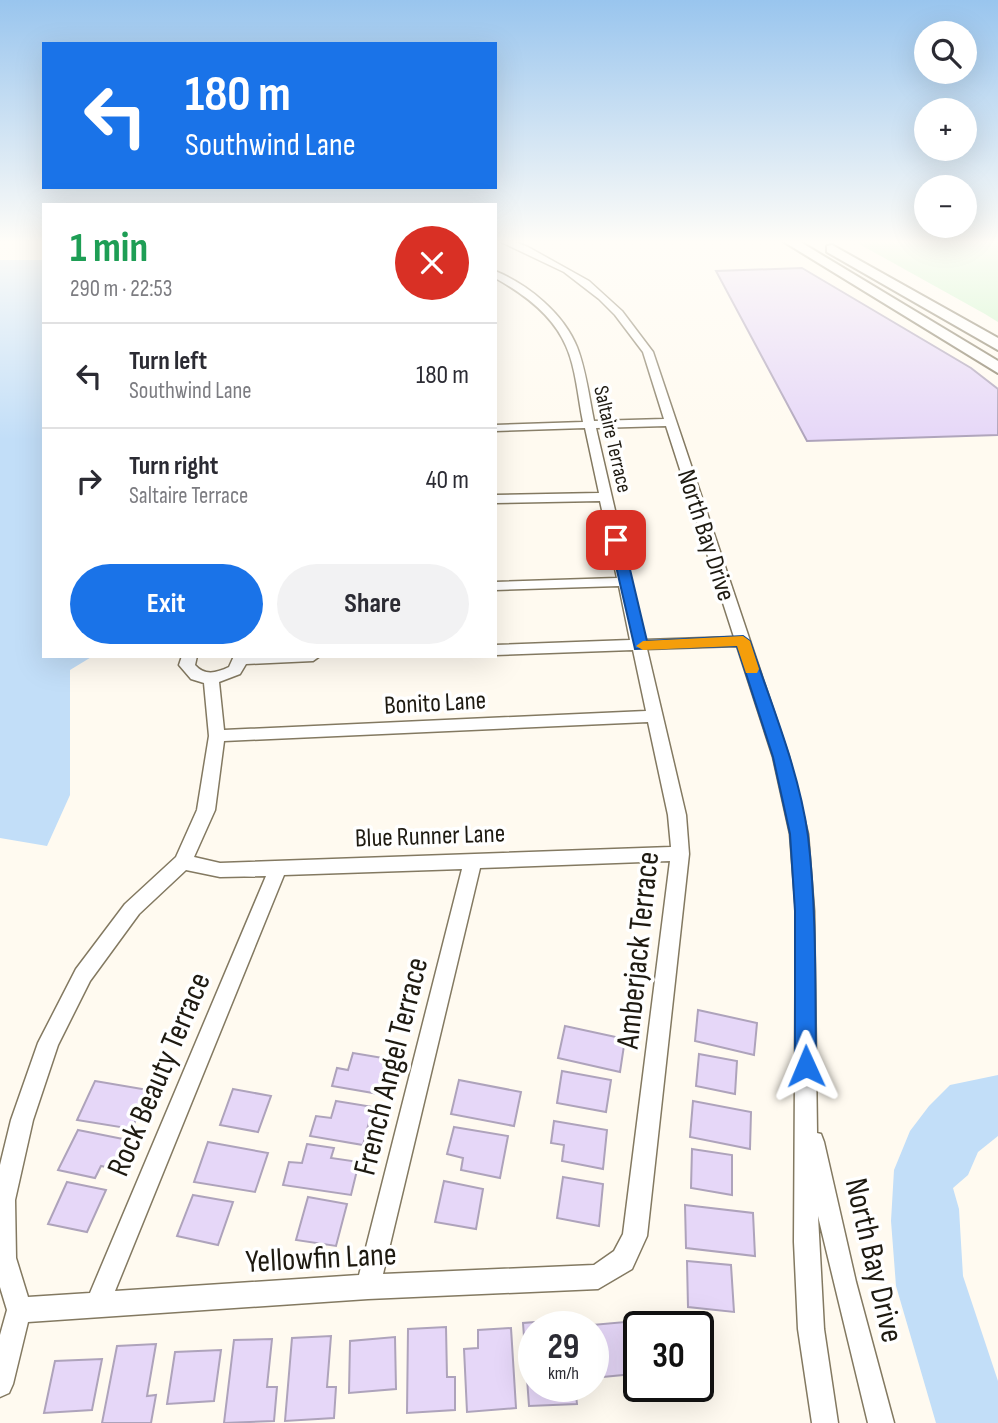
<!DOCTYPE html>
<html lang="en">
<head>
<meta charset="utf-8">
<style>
  :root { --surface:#fff; --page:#f2f2f3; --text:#2b2b33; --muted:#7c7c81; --line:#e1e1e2; --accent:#1a73e8 }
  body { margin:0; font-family:"Sofia Sans Condensed",sans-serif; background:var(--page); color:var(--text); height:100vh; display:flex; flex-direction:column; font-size:26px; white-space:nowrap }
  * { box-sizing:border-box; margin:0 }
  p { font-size:23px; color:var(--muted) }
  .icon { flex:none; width:38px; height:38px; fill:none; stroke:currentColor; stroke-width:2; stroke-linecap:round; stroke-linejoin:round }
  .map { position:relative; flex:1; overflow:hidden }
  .drawer { position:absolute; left:42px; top:203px; width:455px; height:455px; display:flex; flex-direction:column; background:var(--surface); border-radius:0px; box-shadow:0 7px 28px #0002 }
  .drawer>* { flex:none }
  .banner { position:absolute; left:42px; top:42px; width:455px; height:147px; border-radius:0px; box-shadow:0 7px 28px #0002; background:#1a73e8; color:#fff; overflow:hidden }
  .controls { position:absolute; left:914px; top:21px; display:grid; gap:14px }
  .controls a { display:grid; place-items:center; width:63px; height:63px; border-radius:50%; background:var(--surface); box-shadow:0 7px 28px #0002; font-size:35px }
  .speed { position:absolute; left:518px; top:1311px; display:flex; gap:14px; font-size:35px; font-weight:700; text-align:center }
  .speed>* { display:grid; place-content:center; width:91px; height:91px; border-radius:50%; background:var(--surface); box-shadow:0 7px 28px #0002; line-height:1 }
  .speed small { font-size:18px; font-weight:400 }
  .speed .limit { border:4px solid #111; border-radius:10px; background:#fff; color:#111 }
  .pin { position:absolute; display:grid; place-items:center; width:60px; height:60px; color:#fff; margin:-30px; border-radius:14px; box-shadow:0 4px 10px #0006 }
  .me { position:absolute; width:77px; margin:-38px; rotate:359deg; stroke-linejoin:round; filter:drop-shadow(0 0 5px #0008) }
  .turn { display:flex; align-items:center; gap:24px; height:147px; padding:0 28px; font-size:32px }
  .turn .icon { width:91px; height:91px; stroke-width:2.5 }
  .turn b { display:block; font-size:49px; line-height:60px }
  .round { display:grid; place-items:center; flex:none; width:74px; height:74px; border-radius:37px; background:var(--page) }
  .head { display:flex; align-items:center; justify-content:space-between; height:119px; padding:0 28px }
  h1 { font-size:42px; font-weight:700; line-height:52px; color:#1e9e55 }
  .cta { display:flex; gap:14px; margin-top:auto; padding:14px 28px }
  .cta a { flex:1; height:80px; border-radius:42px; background:var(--accent); color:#fff; font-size:28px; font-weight:700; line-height:80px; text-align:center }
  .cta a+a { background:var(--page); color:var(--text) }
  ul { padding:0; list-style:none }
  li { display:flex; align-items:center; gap:21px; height:105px; padding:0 28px; border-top:2px solid var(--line) }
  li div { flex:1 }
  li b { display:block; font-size:26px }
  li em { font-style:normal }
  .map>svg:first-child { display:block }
  .green { fill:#c9f5c7 }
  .water { fill:#c2def8 }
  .building { fill:#e6d7f8; stroke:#aea3bb; stroke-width:2 }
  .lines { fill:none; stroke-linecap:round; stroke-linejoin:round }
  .street-casing { stroke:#837961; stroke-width:3 }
  .primary-casing { stroke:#837961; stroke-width:4 }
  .street { fill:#fff; fill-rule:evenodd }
  .primary { fill:#fff; fill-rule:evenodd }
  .route { fill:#1a73e8; stroke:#114b97; stroke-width:2 }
  .slow { fill:#f59e0b }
  .labels { text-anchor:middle; stroke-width:7; stroke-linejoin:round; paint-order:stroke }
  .far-street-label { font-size:21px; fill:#1e1a11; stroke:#fff }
  .street-label { font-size:26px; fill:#1e1a11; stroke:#fff }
  .near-street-label { font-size:32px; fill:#1e1a11; stroke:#fff }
</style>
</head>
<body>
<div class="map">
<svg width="998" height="1423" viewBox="0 0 998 1423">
  <rect width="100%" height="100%" fill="#fffaf0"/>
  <polygon class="green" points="852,240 998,240 998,322 985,314"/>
  <g class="water">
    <polygon points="0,260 44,260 44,656 93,656 70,670 70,795 47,846 0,838"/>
    <polygon points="998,1075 998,1136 978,1152 968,1175 953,1188 959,1209 963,1276 998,1381 998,1423 936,1423 896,1286 891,1221 894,1170 910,1131 929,1106 950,1085"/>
  </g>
  <g class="building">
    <polygon points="802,268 971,368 998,389 998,435 807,441 716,271"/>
    <polygon points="698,1010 757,1023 754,1055 695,1041"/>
    <polygon points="565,1026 625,1039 620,1072 558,1058"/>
    <polygon points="353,1053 389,1059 379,1094 332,1086 337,1068 348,1070"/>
    <polygon points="699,1054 737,1061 735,1094 696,1086"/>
    <polygon points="562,1071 611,1080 606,1112 557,1103"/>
    <polygon points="459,1080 521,1092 514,1126 451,1114"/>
    <polygon points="95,1081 148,1090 132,1129 77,1120"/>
    <polygon points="233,1089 271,1096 258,1132 220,1125"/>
    <polygon points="336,1101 373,1107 363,1145 310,1136 316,1116 331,1118"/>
    <polygon points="693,1101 751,1112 750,1149 690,1137"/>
    <polygon points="554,1121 607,1130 603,1169 562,1161 564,1145 551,1143"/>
    <polygon points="454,1127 508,1136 500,1178 461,1170 463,1158 447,1154"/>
    <polygon points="78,1130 128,1140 115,1169 101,1166 95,1178 58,1170"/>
    <polygon points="208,1142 268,1153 255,1192 194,1182"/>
    <polygon points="307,1144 334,1148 331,1158 359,1162 351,1195 283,1185 289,1162 302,1163"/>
    <polygon points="692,1149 732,1155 732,1195 691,1188"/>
    <polygon points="563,1177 603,1184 599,1226 557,1218"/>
    <polygon points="444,1181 483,1189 476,1229 435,1222"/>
    <polygon points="67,1182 106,1190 87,1232 48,1224"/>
    <polygon points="193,1195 233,1202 218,1245 177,1236"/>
    <polygon points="308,1197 347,1204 336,1246 296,1240"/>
    <polygon points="685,1205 753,1213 755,1256 686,1248"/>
    <polygon points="687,1261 731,1265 734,1312 688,1307"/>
    <polygon points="671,1315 680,1326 659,1326"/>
    <polygon points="561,1320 562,1326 534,1326 534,1386 575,1386 577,1404 529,1406 523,1323"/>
    <polygon points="625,1322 633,1374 593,1378 593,1326 581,1326"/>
    <polygon points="446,1327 447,1377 455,1377 455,1410 407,1413 408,1329"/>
    <polygon points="511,1328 516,1408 467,1412 464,1349 478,1348 478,1330"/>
    <polygon points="331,1336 327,1387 336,1387 334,1418 285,1421 292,1338"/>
    <polygon points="395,1337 396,1389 349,1393 350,1341"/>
    <polygon points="272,1339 267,1387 277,1387 274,1421 224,1423 234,1340"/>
    <polygon points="156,1344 147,1396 156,1395 151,1423 102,1423 117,1346"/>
    <polygon points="221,1350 214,1401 167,1404 175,1352"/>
    <polygon points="102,1359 92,1410 44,1413 55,1361"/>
  </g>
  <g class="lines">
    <defs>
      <path id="street" d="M 497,240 L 510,240 L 528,247 L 589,281 L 622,311 L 653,352 L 789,757 L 808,834 L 814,911 L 817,1133 L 821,1134 L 824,1142 L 856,1282 L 894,1423 L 868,1423 L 818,1216 L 824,1329 L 838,1423 L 812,1423 L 798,1329 L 794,1242 L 796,911 L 790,834 L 773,757 L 737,646 L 647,649 L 686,815 L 689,854 L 647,1236 L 632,1269 L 598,1289 L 368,1299 L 28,1322 L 13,1384 L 9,1393 L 0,1397 L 0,1335 L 7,1310 L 0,1287 L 0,1165 L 11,1120 L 38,1043 L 76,969 L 125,904 L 176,857 L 197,810 L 209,736 L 204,683 L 191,679 L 179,665 L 182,656 L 197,656 L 195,665 C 205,676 216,673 229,667 L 234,656 L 320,656 L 313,661 L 246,664 L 240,674 L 219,682 L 224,730 L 646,711 L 633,650 L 495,655 L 495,645 L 630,640 L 619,586 L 495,590 L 495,582 L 617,578 L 600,501 L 495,503 L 495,495 L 599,493 L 585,428 L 495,431 L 495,425 L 583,422 C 578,398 576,368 566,346 C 553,315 524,294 495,278 L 495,271 C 528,284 564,314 577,347 C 586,370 589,397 594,421 L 664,419 L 643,352 L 615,315 L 599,299 L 564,272 ZM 666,426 L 734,637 L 645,640 L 596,428 ZM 648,722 L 668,815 L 671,847 L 220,863 L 194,857 L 215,810 L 224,741 ZM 670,861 L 623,1234 L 614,1251 L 594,1265 L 383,1274 L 480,868 ZM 462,869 L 359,1275 L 115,1291 L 284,875 ZM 186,870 L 220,877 L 266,876 L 90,1293 L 28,1297 L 16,1258 L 15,1200 L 33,1120 L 58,1045 L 90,981 L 139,914 Z"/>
      <g id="primary">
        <polygon points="781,240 797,240 998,361 998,373"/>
        <polygon points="832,245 998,338 998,350 827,252 827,246"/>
      </g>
    </defs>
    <use href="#street" class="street-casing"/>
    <use href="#primary" class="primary-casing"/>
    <use href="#street" class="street"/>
    <use href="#primary" class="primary"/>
  </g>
  <linearGradient id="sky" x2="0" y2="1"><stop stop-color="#99c5ee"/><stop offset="0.55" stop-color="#fffdf8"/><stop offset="1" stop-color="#fffdf8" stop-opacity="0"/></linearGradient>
  <rect width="998" height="440" fill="url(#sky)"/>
  <path class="route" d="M 616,536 L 623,540 L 647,641 L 743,636 L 750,641 C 771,704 799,770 808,836 C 817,912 815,990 816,1066 L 813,1073 L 806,1076 L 798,1073 L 795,1066 L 795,911 L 790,834 L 773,757 L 737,646 L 635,649 L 610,540 Z"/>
  <polygon class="slow" points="743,636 750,641 759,669 757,673 746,673 737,646 643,650 636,646 643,641"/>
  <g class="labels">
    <g class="far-street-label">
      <text transform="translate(613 439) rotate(77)" y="7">Saltaire Terrace</text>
    </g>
    <g class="street-label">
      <text transform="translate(707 535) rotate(72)" y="9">North Bay Drive</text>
      <text transform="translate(435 702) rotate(-3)" y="9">Bonito Lane</text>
      <text transform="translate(430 835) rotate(-2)" y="9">Blue Runner Lane</text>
    </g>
    <g class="near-street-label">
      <text transform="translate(637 950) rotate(-84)" y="11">Amberjack Terrace</text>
      <text transform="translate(390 1066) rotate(-76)" y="11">French Angel Terrace</text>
      <text transform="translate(158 1074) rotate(-67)" y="11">Rock Beauty Terrace</text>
      <text transform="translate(321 1257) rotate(-3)" y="11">Yellowfin Lane</text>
      <text transform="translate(875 1260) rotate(77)" y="11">North Bay Drive</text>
    </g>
  </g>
</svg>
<div class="controls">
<a><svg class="icon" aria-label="search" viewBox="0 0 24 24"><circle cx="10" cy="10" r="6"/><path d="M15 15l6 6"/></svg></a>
<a>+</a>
<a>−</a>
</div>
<div class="speed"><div>29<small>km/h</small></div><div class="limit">30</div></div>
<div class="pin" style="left:616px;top:540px;background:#d93025"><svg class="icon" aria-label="arrive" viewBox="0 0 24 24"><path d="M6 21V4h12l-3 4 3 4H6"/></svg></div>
<svg class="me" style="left:806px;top:1066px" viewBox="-20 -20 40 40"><path d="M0-17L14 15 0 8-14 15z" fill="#1a73e8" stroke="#fff" stroke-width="4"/></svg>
<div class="banner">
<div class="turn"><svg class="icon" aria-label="left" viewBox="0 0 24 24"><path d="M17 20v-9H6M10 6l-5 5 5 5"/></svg><div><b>180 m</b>Southwind Lane</div></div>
</div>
<section class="drawer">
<div class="head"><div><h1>1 min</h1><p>290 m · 22:53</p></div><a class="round" style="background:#d93025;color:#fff"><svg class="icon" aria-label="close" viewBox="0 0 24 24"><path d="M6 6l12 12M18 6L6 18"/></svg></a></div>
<ul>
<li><svg class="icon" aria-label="left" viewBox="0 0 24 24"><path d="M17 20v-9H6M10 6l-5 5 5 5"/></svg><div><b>Turn left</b><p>Southwind Lane</p></div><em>180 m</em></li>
<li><svg class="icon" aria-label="right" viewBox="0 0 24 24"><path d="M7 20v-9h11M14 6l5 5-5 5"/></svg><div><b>Turn right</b><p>Saltaire Terrace</p></div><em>40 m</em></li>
</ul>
<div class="cta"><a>Exit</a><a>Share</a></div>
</section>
</div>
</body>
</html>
